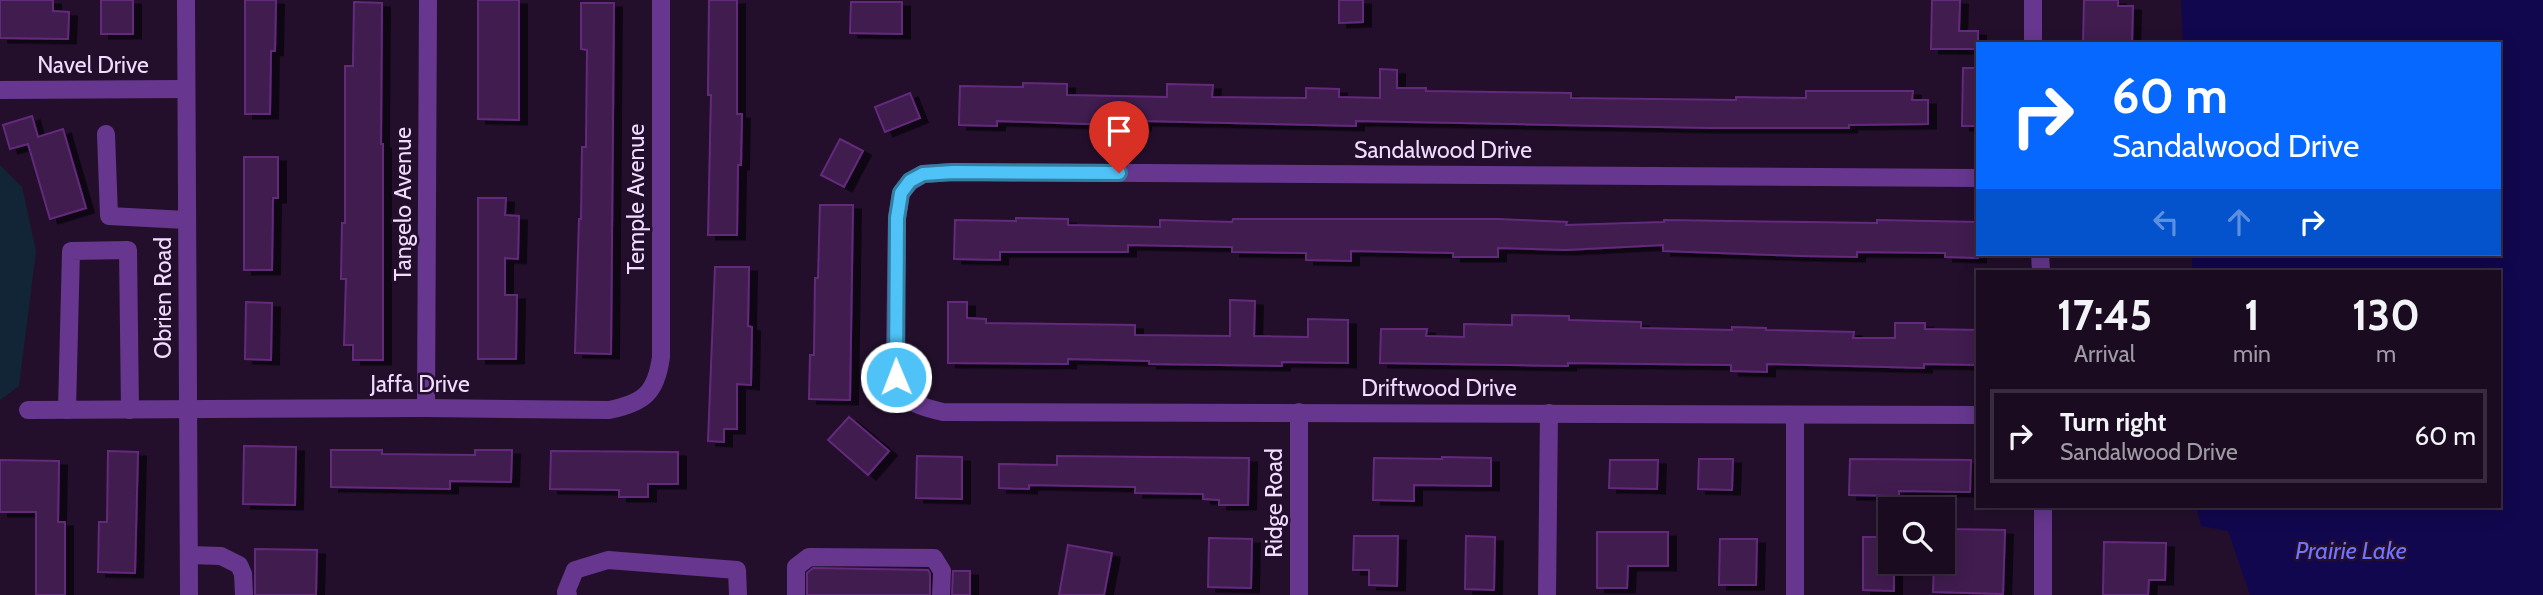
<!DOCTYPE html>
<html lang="en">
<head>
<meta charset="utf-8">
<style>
  :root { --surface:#1a0b21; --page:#23142a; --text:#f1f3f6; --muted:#9f9ba5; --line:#382b3f }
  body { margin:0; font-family:Cabin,sans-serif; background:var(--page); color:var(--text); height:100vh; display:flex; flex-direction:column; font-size:26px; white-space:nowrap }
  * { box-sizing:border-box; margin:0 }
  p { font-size:23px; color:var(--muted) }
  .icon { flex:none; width:38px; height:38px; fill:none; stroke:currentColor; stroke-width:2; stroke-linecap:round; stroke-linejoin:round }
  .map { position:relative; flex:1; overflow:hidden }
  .drawer { position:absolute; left:1976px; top:270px; width:525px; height:238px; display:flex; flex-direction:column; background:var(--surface); border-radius:0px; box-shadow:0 4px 18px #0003,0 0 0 2px var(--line) }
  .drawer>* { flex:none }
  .hud { position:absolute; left:1976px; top:42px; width:525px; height:214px; border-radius:0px; box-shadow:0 4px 18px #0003,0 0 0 2px var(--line); background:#0768ff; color:#fff; overflow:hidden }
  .fabs { position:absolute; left:1878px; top:497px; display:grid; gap:14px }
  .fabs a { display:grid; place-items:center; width:77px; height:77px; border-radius:0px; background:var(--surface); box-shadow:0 4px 18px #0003,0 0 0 2px var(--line); font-size:35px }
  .pin { position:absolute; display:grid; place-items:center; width:60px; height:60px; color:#fff; margin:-72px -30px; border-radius:50% 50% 50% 0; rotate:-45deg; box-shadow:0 0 7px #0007 }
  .pin .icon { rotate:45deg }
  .me { position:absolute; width:77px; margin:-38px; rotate:359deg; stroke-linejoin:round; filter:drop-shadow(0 0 5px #0008) }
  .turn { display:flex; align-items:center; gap:24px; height:147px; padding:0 21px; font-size:32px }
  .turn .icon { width:91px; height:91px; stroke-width:2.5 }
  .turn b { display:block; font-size:49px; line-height:60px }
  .lanes { display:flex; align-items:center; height:66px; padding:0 21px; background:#0003; justify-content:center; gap:35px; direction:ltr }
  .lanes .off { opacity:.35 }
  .eta { display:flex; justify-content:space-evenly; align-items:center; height:119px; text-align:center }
  .eta b { font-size:42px; font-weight:800; line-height:49px }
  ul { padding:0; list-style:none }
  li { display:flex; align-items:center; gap:21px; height:94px; margin:0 14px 10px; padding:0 7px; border:4px solid var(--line); border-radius:0px }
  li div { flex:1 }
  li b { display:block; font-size:26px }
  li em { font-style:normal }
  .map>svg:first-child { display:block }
  .green { fill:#122537 }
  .water { fill:#11074e }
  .building { fill:#3f1a4f; stroke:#642a7c; stroke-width:2; filter:url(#shadow) }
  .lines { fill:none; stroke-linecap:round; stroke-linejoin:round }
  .minor { stroke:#67378f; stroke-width:18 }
  .route-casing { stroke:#337fa1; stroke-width:18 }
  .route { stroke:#4fc3f7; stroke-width:12 }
  .labels { text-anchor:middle; stroke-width:5; stroke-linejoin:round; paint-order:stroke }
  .street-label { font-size:23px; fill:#f1dbff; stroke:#230f2c }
  .water-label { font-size:24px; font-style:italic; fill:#7074ff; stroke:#230f2c }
</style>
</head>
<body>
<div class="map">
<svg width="2543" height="595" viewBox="0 0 2543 595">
  <defs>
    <filter id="shadow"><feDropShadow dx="8" dy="4.5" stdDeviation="0" flood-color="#0009"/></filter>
  </defs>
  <rect width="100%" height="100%" fill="#230f2c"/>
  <polygon class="green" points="0,165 22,187 36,251 19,386 0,400"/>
  <polygon class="water" points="2181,0 2543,0 2543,595 2250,595 2228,531 2201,526 2196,506 2499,506 2499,271 2192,271 2192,254 2499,254 2499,44 2183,44"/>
  <g class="building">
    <polygon points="0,0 53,0 53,11 69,12 68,39 0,38"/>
    <rect x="101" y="0" width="32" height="34"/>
    <polygon points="245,0 276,0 275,51 271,51 270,114 245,114"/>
    <polygon points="478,0 519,0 519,120 478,119"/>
    <polygon points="709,0 737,0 737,114 742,114 741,165 738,165 737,235 708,235 711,95 708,95"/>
    <polygon points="1339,0 1363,0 1363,22 1339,23"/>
    <polygon points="1932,0 1960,0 1959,31 1978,31 1978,49 1931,49"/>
    <polygon points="2084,0 2118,0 2118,6 2133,6 2132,44 2083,44"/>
    <polygon points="354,2 382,3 381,144 383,144 383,360 353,360 353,345 344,345 346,279 341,279 342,223 345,223 345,66 353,66"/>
    <polygon points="851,2 902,2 902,34 850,33"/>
    <polygon points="581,3 614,3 611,354 575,353 579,219 581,219 582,147 586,147 587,50 581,49"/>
    <polygon points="1963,68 1978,68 1978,126 1962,126"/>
    <polygon points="1380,69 1397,70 1397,88 1426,88 1426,91 1571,93 1571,98 1736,100 1736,97 1806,98 1806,91 1913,91 1912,100 1928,100 1928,124 1849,125 1849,128 1711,128 1356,121 1356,126 1143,121 1143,126 997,121 997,126 959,125 960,86 1023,87 1023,83 1067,84 1067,95 1167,97 1167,84 1213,85 1212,97 1306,98 1306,88 1339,89 1339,97 1380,98"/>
    <polygon points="910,93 920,118 885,132 875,107"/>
    <polygon points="32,116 38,137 63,129 86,208 50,219 28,144 10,149 3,125"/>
    <polygon points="840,139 863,151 844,187 821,175"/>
    <polygon points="244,157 278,157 278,198 273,198 272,270 244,270"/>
    <polygon points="478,198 506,198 505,215 519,216 518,259 505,258 505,295 517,295 516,359 478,359"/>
    <polygon points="820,205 853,205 850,400 809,399 810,355 814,355 815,278 818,278"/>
    <polygon points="1016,218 1068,219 1068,225 1160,227 1160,220 1232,222 1233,219 1498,219 1567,222 1566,225 1664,222 1664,220 1877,223 1877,220 1978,222 1978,258 1945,257 1945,253 1857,252 1857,257 1802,256 1663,251 1663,245 1566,250 1498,248 1498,257 1453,257 1453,253 1351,251 1351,261 1306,260 1306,253 1232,252 1232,247 1128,245 1128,252 1000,252 1000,260 954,259 955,220 1016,221"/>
    <polygon points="715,267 749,267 748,326 752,327 751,385 737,384 737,429 724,429 724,442 708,441"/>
    <polygon points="1230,300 1255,301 1254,336 1308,337 1308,319 1348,320 1348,363 1282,362 1282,366 1149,364 1149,361 1068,359 1068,364 948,363 948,302 967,302 967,318 986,319 986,323 1135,325 1135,335 1230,336"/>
    <polygon points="246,302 272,303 271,360 245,359"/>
    <polygon points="1512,315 1569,316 1569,320 1641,322 1641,328 1732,330 1732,327 1766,328 1766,330 1854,332 1853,338 1895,338 1895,323 1925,323 1925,329 1978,330 1978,365 1924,364 1924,368 1767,364 1767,372 1731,371 1731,365 1568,363 1568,366 1380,363 1381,329 1427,329 1426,336 1464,337 1464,324 1512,325"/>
    <polygon points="849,417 889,451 868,475 828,440"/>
    <polygon points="244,446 296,447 295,505 243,504"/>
    <polygon points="331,450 382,450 382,454 475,455 475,450 512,450 511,482 450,481 450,489 331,487"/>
    <polygon points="108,451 138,452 135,573 98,572 99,522 107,522"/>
    <polygon points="551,451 678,452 678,484 648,484 648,497 619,497 619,490 550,489"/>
    <polygon points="917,456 962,457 962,499 916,498"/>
    <polygon points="1057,456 1249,458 1248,505 1219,505 1219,500 1203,499 1203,494 1135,493 1135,487 1029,485 1029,489 999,488 999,464 1057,465"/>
    <polygon points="1442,457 1491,458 1491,486 1414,485 1414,501 1373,500 1374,458 1442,459"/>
    <polygon points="1699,459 1733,459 1732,490 1698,489"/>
    <polygon points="1850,459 1971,460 1970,492 1899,491 1899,496 1849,495"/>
    <polygon points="0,460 59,461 58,522 65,522 65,595 36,595 36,512 0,512"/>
    <polygon points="1610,460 1658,460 1657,489 1609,488"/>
    <polygon points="1949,529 2005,530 2003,594 1933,592 1934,562 1942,562 1942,546 1948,546"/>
    <polygon points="1597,532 1668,532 1668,566 1628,566 1627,588 1597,588"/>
    <polygon points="1354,536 1398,536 1397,586 1369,585 1369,570 1353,570"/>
    <polygon points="1466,536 1495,537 1494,590 1465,589"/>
    <polygon points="1863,537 1890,537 1890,562 1894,562 1894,591 1863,590"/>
    <polygon points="1209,538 1252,539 1251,588 1208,587"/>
    <polygon points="1720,539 1757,539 1756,585 1719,585"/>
    <polygon points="2104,542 2166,543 2165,580 2149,580 2148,595 2103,595"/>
    <polygon points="1068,545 1112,553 1104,595 1059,595"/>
    <polygon points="255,549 317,550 316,595 255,595"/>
    <polygon points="813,568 928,570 930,574 930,595 807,595 807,573"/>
    <polygon points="953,571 970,571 970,595 952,595"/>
  </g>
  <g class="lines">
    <g class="minor">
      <polyline points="186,0 189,595"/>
      <polyline points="2033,44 2033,0"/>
      <polyline points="0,90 185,89"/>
      <polyline points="106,134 109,216 186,220"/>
      <path d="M 1978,178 L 953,172 L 923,174 L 910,182 L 901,193 L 897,218 L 895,357 C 897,396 906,404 943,412 L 1978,415"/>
      <polyline points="2040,254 2041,271"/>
      <polyline points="426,408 428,0"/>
      <path d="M 28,410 L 426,408 L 609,410 C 644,403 656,393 661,357 L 661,0"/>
      <polyline points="67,410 71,251 128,250 130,410"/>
      <polyline points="1299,412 1299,595"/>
      <polyline points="189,555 221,556 239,565 243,574 244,595"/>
      <polyline points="568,595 566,592 575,570 608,560 737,570 738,595"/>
      <polyline points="796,595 796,567 809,557 934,558 942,571 941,595"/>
      <polyline points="1547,595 1549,413"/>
      <polyline points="1795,595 1795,415"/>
      <polyline points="2043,595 2043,506"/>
    </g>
  </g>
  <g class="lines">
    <defs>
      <polyline id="route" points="896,377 897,218 901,193 910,181 923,174 953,172 1119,173"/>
    </defs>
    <use href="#route" class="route-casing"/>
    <use href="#route" class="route"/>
  </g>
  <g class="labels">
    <g class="street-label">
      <text x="93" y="73">Navel Drive</text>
      <text x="1443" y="158">Sandalwood Drive</text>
      <text transform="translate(636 199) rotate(-90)" y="8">Temple Avenue</text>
      <text transform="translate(403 204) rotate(-90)" y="8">Tangelo Avenue</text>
      <text transform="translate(163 298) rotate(-90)" y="8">Obrien Road</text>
      <text x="420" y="392">Jaffa Drive</text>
      <text x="1439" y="396">Driftwood Drive</text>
      <text transform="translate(1274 503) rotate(-90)" y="8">Ridge Road</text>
    </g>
    <g class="water-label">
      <text x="2351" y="559">Prairie Lake</text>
    </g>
  </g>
</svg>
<div class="fabs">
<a><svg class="icon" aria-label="search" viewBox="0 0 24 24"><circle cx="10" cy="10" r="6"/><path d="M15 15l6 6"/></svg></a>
</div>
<div class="pin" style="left:1119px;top:173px;background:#d93025"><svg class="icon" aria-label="arrive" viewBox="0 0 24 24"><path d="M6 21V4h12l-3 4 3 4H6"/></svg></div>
<svg class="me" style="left:896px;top:377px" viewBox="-20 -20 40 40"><circle r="17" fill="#4fc3f7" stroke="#fff" stroke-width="3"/><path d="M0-11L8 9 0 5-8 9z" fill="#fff"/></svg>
<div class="hud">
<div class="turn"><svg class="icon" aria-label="right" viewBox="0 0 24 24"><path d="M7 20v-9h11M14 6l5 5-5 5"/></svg><div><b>60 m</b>Sandalwood Drive</div></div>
<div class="lanes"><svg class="icon off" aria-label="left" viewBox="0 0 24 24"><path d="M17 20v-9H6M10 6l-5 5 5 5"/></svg><svg class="icon off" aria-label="ahead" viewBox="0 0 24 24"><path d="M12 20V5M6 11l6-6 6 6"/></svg><svg class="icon" aria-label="right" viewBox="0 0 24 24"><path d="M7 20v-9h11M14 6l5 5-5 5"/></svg></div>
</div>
<section class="drawer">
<div class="eta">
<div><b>17:45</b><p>Arrival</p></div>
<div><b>1</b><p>min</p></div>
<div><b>130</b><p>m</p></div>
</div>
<ul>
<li><svg class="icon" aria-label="right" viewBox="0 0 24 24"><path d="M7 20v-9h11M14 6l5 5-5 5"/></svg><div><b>Turn right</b><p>Sandalwood Drive</p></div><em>60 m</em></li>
</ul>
</section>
</div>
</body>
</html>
